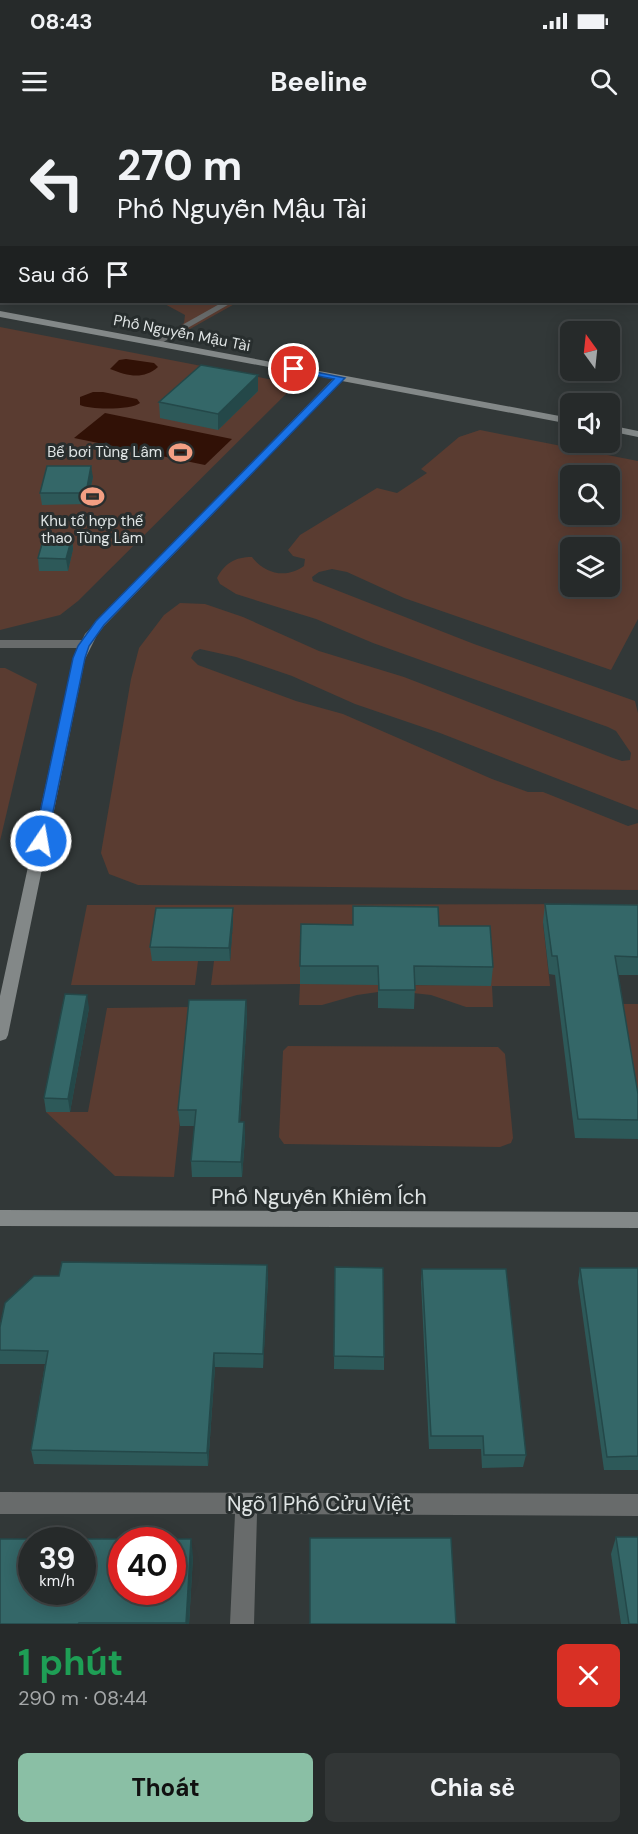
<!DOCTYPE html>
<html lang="vi">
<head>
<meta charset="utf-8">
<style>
  :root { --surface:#262a2a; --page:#323636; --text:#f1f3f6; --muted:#a4a7a8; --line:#424647; --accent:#8abfa5 }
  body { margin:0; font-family:"DM Sans",sans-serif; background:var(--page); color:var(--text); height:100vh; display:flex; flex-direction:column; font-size:22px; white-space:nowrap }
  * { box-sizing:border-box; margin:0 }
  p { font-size:20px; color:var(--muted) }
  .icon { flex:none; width:33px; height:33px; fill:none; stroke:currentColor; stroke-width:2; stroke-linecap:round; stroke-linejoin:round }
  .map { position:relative; height:1504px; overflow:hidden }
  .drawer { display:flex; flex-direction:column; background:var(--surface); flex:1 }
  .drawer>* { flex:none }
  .guide { position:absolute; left:0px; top:0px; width:639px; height:183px; box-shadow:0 3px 15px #0003,0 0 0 2px var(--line); background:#262a2a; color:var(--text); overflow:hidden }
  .needle { width:39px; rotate:345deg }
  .tools { position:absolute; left:560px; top:201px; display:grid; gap:12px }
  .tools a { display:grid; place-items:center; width:60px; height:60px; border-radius:9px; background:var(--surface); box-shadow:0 3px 15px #0003,0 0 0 2px var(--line); font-size:30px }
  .speed { position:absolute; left:18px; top:1407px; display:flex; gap:12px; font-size:30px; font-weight:700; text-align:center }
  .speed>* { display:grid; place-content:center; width:78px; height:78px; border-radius:50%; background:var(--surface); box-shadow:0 3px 15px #0003,0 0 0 2px var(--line); line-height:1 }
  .speed small { font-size:15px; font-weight:400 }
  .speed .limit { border:9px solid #d22; background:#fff; color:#111 }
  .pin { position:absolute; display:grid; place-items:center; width:51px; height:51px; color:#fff; margin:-26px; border:3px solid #fff; border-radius:50%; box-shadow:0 2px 6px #0007 }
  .me { position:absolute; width:66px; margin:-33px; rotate:12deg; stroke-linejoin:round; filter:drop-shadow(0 0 4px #0008) }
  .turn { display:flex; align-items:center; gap:21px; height:126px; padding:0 18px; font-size:27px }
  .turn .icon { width:78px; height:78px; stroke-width:2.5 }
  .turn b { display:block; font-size:42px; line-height:51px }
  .then { display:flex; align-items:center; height:57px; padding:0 18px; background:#0003; gap:12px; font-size:22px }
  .round { display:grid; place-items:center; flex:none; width:63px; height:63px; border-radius:9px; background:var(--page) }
  .summary { display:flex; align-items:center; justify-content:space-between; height:102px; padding:0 18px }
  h1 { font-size:36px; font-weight:700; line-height:45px; color:#1e9e55 }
  .primary-button { display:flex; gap:12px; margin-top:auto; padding:12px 18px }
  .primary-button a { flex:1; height:69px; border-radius:9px; background:var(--accent); color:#111; font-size:24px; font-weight:700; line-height:69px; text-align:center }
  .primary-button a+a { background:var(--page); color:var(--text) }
  .status { display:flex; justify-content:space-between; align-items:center; height:42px; padding:0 30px; background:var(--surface); direction:ltr }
  .status svg { height:16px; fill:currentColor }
  header { display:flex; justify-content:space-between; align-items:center; height:78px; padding:0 18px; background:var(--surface); font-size:27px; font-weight:700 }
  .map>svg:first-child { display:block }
  .green { fill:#5a3c31; fill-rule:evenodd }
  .water { fill:#311106 }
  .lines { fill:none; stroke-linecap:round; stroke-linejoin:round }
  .lane { fill:#686b6b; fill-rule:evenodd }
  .street { fill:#686b6b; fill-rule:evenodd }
  .secondary { fill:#838888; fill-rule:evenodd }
  .highway { fill:#abb3b3; fill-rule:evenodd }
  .rail-casing { stroke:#909696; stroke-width:4 }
  .rail { stroke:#282e2e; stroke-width:2; stroke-dasharray:7; stroke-linecap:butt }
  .wall { fill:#2d5959 }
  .shaded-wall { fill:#244849 }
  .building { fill:#346768; stroke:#244849; stroke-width:1.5; fill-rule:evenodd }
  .route { fill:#1a73e8; stroke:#114b97; stroke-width:1.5 }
  .labels { text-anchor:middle; stroke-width:6; stroke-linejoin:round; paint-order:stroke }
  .far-street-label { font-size:15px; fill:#dfe4e4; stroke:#282e2e }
  .far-poi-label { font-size:15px; fill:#dfe4e4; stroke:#282e2e; text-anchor:end }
  .near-street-label { font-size:21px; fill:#dfe4e4; stroke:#282e2e }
</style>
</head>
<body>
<div class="status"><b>08:43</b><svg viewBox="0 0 49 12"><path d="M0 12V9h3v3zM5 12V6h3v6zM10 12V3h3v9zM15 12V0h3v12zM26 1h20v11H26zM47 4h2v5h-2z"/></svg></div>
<header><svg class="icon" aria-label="menu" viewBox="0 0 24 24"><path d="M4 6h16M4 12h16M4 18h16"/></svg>Beeline<svg class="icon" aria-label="search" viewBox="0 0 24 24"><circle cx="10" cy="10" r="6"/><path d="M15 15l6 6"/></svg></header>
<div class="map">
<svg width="638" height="1504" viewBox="0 0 638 1504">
  <rect width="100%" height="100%" fill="#323838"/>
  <g class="green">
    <polygon points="161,182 238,182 181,214 170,212 184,203 185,195"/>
    <polygon points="0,207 284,262 289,267 288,272 78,481 60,495 0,510"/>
    <path d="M 480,310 L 638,341 L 638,499 L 611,550 L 404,478 L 347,452 L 332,449 L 319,452 L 312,457 L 313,461 L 474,524 L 635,581 L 638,593 L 638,690 L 440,613 L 355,584 L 292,556 L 236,537 L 200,529 L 194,532 L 191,538 L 198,545 L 296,581 L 343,594 L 492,659 L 528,672 L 543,672 L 628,706 L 638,703 L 638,770 L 138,765 L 109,754 L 101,733 L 131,559 L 139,528 L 164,495 L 180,483 L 205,484 L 243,497 L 319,531 L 404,557 L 613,638 L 622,641 L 630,640 L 631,633 L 616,611 L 608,607 L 373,523 L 316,499 L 236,474 L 220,464 L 217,458 C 225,443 235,437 252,437 C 265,454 286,459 304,446 L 305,439 L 293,436 L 288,430 L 300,415 L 377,368 L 397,373 L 427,353 L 421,349 L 459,317 ZM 570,356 L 609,356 L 609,394 L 570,394 ZM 570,428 L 609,428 L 609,466 L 570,466 Z"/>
    <polygon points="0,548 5,548 37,564 0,721"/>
    <polygon points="638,784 638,824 543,803 550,866 492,866 493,887 466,887 431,875 413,873 413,865 491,866 300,864 378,865 378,872 357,875 322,885 299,885 300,864 211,865 214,841 230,841 233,801 198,841 195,865 71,865 87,785"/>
    <polygon points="617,884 638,884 638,1018"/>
    <polygon points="192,887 174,1057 115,1056 46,992 88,992 107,888"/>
    <polygon points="288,926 498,927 505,934 513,1018 511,1023 500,1027 284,1024 279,1017 283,931"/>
  </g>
  <g class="water">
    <path d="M 126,239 L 154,243 L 158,247 C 143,260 128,256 110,249 L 119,240 Z"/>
    <path d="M 93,272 L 103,272 L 137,279 L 140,283 C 132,290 90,290 80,285 L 80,277 Z"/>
    <polygon points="105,293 232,319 205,345 74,318"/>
  </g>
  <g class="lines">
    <g class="lane">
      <rect x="443" y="0" width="6" height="2"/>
      <polygon points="0,157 2,157 0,163"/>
      <polygon points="223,182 233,182 158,225 150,223"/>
      <polygon points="0,520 85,520 91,524 85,528 0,528"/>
    </g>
    <g class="street">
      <polygon points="487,0 493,0 486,2"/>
      <polygon points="0,1372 638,1374 638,1396 257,1394 254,1504 230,1504 235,1394 0,1394"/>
    </g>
    <g class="secondary">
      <rect x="0" y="19" width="2" height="4"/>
      <polygon points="0,191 570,298 570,304 342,261 104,506 97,515 85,539 8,915 6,919 0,921 0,876 73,539 85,514 333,259 0,197"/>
      <polygon points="609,305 638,311 638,317 609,311"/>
      <polygon points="0,1090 638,1092 638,1108 0,1106"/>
    </g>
    <g class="highway">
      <polygon points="77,0 97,0 99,2 78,2"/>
      <polygon points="170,0 188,0 190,2 171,2"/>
    </g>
    <defs>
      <polyline id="rail" points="25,0 39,2"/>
    </defs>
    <use href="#rail" class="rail-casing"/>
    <use href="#rail" class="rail"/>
  </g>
  <g class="wall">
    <polygon points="258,255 258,271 218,310 160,298 159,282"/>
    <polygon points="93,357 87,384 42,385 40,373"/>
    <polygon points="72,417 73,429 68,451 39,451 38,438"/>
    <polygon points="545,784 638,787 638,855 618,855 638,974 638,1019 575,1018 555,855 549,854 543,802"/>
    <polygon points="233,788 233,801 230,841 152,841 150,827"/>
    <polygon points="439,806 493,847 491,866 415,865 414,889 378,888 378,865 300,864 300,846"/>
    <polygon points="246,880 247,897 240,1002 244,1002 245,1018 242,1057 192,1057 191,1041 195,1006 180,1006 178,990"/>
    <polygon points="89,888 70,992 46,992 44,978"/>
    <polygon points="267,1145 268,1159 263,1248 215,1247 208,1346 34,1344 31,1330 45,1244 0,1244 0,1207 59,1156"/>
    <polygon points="335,1147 384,1237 384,1250 334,1249"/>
    <polygon points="580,1148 638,1148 638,1350 604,1350 578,1162"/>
    <polygon points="422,1149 526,1335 523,1347 482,1348 481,1329 429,1329 421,1162"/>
    <polygon points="616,1417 638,1504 621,1504 611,1434"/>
    <polygon points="193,1436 189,1504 0,1504"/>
  </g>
  <g class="shaded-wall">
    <polygon points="258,255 258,271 218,310 218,294"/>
    <polygon points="91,346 93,357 87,384 86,373"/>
    <polygon points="72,417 73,429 68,451 66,439"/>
    <polygon points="233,788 233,801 230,841 229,828"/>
    <polygon points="87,875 89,888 70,992 68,979"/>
    <polygon points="246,880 247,897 239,1018 239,1002"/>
    <polygon points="244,1002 245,1018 242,1057 241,1042"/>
    <polygon points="267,1145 268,1159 263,1248 263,1234"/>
    <polygon points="214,1233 215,1247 208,1346 207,1333"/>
    <polygon points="191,1419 193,1436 189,1504 186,1504"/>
  </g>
  <g class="building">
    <polygon points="201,245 258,255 218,294 159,282"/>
    <polygon points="47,346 91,346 86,373 40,373"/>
    <polygon points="44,417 72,417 66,439 38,438"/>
    <polygon points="545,784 638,785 638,837 615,836 638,974 638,1000 578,999 557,836 552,836"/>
    <polygon points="353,786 438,787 439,806 490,806 493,847 414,846 415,870 379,870 378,846 300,846 301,804 353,805"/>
    <polygon points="156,788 233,788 229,828 150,827"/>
    <polygon points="65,874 87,875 68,979 44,978"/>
    <polygon points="189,880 246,880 239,1002 244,1002 241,1042 191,1041 196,990 178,990"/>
    <polygon points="62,1142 267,1145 263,1234 214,1233 207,1333 31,1330 48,1231 0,1230 0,1207 5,1183 34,1156 59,1156"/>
    <polygon points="335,1147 383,1148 384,1237 334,1236"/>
    <polygon points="580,1148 638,1148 638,1336 607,1337"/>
    <polygon points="422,1149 506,1149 526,1335 484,1335 483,1316 431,1316"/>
    <polygon points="616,1417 638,1417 638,1504 629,1504"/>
    <polygon points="310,1418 451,1418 456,1504 310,1504"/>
    <path d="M 0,1419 L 191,1419 L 186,1503 L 79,1503 L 78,1504 L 0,1504 ZM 32,1420 L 82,1420 L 82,1472 L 32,1472 ZM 122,1420 L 172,1420 L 172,1472 L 122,1472 Z"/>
  </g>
  <polygon class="route" points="291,247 345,258 104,505 89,526 85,538 47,721 45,724 36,724 34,721 73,538 78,526 96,501 334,259 291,251"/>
  <defs>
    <symbol id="stadium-bare" viewBox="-9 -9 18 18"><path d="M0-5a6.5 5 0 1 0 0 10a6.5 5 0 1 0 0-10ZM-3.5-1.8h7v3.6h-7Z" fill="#f39f83" stroke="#282e2e" stroke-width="2.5" paint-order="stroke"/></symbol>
  </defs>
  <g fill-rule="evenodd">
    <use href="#stadium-bare" x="164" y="316" width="33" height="33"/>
    <use href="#stadium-bare" x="76" y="360" width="33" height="33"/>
  </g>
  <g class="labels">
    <g class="far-street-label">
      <text transform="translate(182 213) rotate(11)" y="5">Phố Nguyễn Mậu Tài</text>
    </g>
    <g class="far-poi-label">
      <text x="162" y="337">Bể bơi Tùng Lâm</text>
      <text x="92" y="406" text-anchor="middle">Khu tổ hợp thể<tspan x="92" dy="17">thao Tùng Lâm</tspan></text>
    </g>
    <g class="near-street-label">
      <text x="319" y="1084">Phố Nguyễn Khiêm Ích</text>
      <text x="319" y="1391">Ngõ 1 Phố Cửu Việt</text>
    </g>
  </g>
</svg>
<div class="tools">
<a><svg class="needle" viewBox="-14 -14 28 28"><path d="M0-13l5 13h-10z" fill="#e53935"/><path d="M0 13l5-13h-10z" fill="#a4a7a8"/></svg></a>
<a><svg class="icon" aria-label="sound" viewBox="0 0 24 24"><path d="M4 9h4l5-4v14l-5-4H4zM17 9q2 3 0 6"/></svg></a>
<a><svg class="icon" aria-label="search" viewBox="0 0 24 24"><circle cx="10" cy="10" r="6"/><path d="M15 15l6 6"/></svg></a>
<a><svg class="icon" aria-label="layers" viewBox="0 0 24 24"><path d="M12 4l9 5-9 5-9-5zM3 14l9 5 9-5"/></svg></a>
</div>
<div class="speed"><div>39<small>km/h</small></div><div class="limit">40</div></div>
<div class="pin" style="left:294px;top:249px;background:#d93025"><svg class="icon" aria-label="arrive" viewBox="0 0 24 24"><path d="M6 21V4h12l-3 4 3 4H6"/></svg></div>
<svg class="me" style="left:41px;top:721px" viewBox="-20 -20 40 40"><circle r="17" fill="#1a73e8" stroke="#fff" stroke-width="3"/><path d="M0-11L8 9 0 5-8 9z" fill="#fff"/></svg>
<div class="guide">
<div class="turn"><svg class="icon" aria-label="left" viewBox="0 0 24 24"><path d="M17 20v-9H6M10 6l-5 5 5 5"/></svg><div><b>270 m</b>Phố Nguyễn Mậu Tài</div></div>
<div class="then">Sau đó<svg class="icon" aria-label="arrive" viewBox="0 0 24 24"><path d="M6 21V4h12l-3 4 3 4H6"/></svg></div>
</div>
</div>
<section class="drawer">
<div class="summary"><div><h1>1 phút</h1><p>290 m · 08:44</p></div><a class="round" style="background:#d93025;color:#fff"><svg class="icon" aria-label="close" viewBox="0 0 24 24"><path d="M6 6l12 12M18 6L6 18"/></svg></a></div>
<div class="primary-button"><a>Thoát</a><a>Chia sẻ</a></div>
</section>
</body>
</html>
